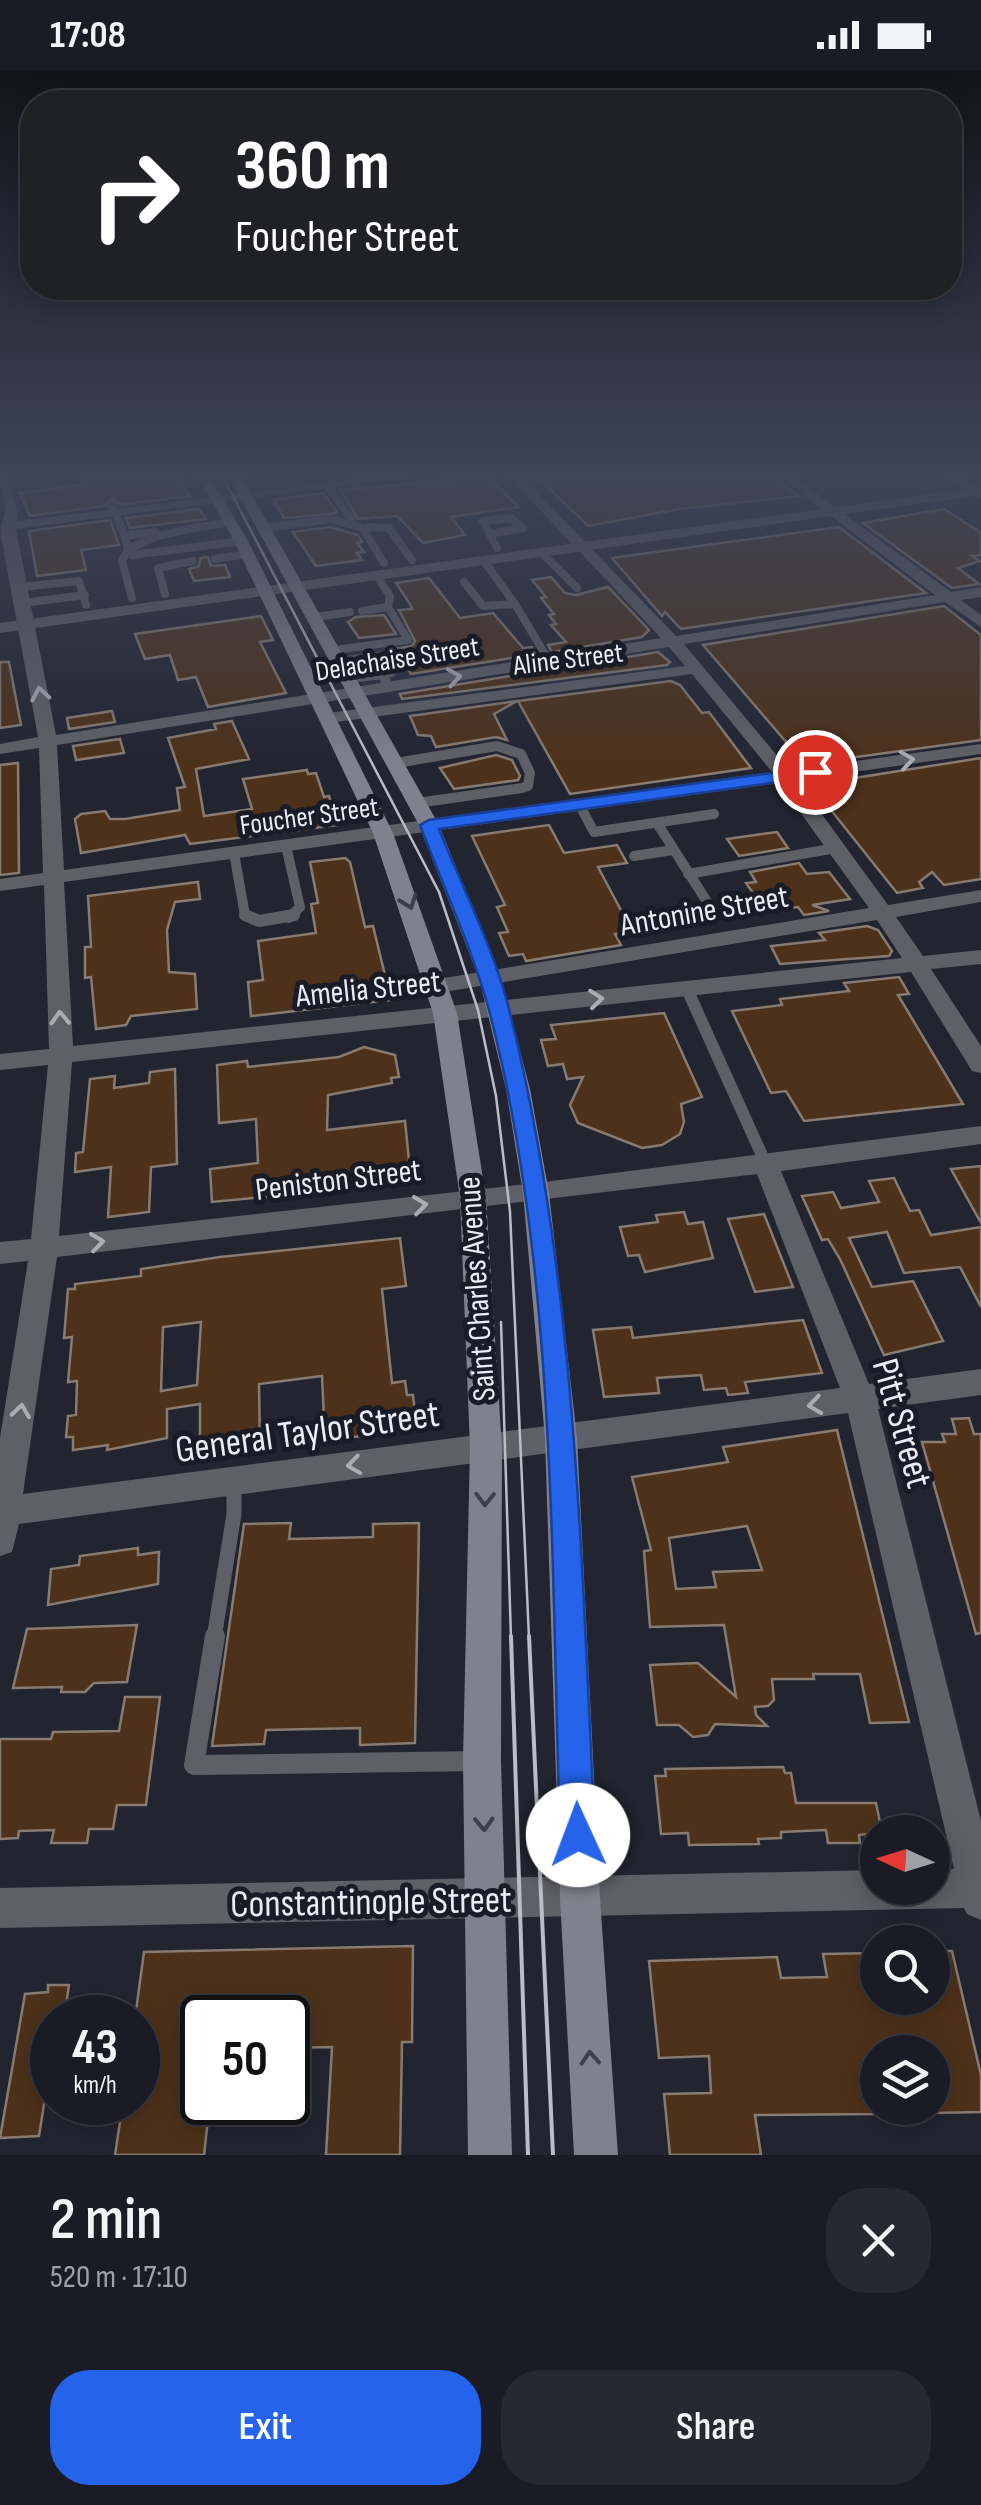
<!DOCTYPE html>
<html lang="en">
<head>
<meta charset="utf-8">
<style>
  :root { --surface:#1a1b24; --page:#272831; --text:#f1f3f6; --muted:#9fa1a6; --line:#383941; --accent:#2563eb }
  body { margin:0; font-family:"Sofia Sans Condensed",sans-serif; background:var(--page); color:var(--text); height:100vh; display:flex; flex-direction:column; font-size:38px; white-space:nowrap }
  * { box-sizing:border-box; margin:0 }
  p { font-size:32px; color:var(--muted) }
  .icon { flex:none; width:55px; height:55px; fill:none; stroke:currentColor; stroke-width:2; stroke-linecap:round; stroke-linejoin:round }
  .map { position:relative; height:2085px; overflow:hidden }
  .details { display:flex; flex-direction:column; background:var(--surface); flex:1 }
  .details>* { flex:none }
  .guide { position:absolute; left:20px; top:20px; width:942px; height:210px; border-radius:40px; box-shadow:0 5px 25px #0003,0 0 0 2px var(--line); background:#202124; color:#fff; overflow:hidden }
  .needle { width:65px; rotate:274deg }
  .controls { position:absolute; left:860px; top:1745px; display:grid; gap:20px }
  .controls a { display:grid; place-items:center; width:90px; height:90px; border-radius:50%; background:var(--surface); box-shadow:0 5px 25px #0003,0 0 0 2px var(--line); font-size:50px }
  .speed { position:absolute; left:30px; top:1925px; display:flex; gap:20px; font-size:50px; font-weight:700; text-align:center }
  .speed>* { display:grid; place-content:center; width:130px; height:130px; border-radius:50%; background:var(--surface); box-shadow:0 5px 25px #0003,0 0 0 2px var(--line); line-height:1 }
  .speed small { font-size:25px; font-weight:400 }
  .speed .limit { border:5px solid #111; border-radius:15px; background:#fff; color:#111 }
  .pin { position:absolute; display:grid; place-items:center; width:85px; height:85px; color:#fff; margin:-42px; border:5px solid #fff; border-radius:50%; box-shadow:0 2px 10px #0007 }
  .me { position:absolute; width:110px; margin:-55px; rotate:358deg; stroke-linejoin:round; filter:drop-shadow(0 0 8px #0008) }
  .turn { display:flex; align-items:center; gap:35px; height:210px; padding:0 50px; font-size:45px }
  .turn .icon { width:130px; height:130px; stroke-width:2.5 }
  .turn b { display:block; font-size:70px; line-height:85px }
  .round { display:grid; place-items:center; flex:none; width:105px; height:105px; border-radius:40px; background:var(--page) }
  .head { display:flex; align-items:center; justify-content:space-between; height:170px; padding:0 50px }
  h1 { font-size:60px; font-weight:600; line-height:75px }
  .cta { display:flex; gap:20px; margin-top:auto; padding:20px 50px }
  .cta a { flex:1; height:115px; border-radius:40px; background:var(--accent); color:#fff; font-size:40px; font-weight:600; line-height:115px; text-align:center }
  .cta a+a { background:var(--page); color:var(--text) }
  .status { display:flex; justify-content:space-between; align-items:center; height:70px; padding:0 50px; background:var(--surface); direction:ltr }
  .status svg { height:28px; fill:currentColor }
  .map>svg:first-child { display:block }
  .built { fill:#272b3d }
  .building { fill:#4d311a; stroke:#887b71; stroke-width:2.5; fill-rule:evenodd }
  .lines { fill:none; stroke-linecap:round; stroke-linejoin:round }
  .service-far4 { stroke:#5f6067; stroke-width:8 }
  .service-far3 { stroke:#5f6067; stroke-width:10 }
  .service-far2 { stroke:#5f6067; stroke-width:12 }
  .service-far1 { stroke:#5f6067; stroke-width:15 }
  .service { stroke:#5f6067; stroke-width:20 }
  .minor { fill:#5f6067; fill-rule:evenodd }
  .tertiary { fill:#5f6067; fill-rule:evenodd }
  .secondary { fill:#7f828c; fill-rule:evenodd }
  .tram-far1 { stroke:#babcc6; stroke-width:2.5 }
  .tram { stroke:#babcc6; stroke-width:4 }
  .oneway { stroke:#abadb5 }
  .oneway2 { stroke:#3d3f4a }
  .route { fill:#2563eb; stroke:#184099; stroke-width:2.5 }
  .labels { text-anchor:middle; stroke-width:10; stroke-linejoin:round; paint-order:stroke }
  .far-street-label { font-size:28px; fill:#eaecf5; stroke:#191b26 }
  .street-label { font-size:32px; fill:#eaecf5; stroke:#191b26 }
  .near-street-label { font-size:38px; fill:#eaecf5; stroke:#191b26 }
</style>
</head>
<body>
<div class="status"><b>17:08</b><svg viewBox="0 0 49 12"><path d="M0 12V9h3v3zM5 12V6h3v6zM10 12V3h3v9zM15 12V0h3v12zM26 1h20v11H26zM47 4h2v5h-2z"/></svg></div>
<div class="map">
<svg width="981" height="2085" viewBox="0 0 981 2085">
  <rect width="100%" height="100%" fill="#222430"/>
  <g class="built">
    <polygon points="421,570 445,611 473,607 484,624 375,639 345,582"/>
    <polygon points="666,578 682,598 553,615 541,597"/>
  </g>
  <g class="building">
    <polygon points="83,407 177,407 190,426 120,435 112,428 105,436 30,446 20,423 87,414"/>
    <polygon points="488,407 519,437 451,447 465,465 423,473 397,446 358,449 340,420"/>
    <polygon points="537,407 774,407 799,426 680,439 588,456"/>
    <polygon points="323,423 338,443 284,448 273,430"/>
    <polygon points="199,439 206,449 130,458 126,448"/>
    <polygon points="944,439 981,463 981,485 972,486 980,491 958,498 979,514 952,518 863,453"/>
    <polygon points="110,450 119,475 81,480 86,500 37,506 29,461"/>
    <polygon points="331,457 358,465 362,472 357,473 364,482 357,483 362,490 316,496 293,462"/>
    <polygon points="839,457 926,523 681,559 665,542 662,546 612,488"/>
    <polygon points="208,487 211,496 225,495 230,507 194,511 189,499 199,496 200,488"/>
    <polygon points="551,507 565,523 576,525 608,517 649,560 642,567 552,582 548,575 566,572 551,555 556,554 549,545 554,544 541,528 546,527 532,510"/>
    <polygon points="429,508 460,548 493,543 523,578 532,577 536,584 411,604 395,579 412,576 415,571 399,540 412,539 410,534 396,513"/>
    <polygon points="944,536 981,565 981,670 805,694 703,575"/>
    <polygon points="384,545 396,564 359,568 348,552 356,547"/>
    <polygon points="261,546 273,570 260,572 286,623 208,637 196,607 178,610 170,585 145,589 135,564"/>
    <polygon points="658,582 670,592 667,595 402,629 400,624"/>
    <polygon points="0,592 9,592 21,655 0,658"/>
    <polygon points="671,611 680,615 702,643 709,642 751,698 570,724 518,631"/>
    <polygon points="517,631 494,644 507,670 496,667 436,677 431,666 418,665 410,646"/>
    <polygon points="112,641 115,652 69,659 67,648"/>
    <polygon points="232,651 249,689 196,699 204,746 252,739 243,709 307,700 308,704 316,703 324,727 329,726 338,755 190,774 185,765 81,783 75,749 81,744 105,741 110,749 125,749 180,740 177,718 185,717 168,668 216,659 214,654"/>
    <polygon points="120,669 124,683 76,690 73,676"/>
    <polygon points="496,685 512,690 520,706 518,710 454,719 440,698"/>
    <polygon points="981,688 981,809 944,815 932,802 919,812 923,818 897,823 811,715"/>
    <polygon points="18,693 19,803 0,805 0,695"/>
    <polygon points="549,755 564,783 617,775 627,793 598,797 632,861 615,864 621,875 526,891 523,884 509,886 499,863 508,862 497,837 505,835 472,766"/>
    <polygon points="777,762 788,778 739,786 727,769"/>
    <polygon points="345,788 350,792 365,857 373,856 391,930 251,946 248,912 263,910 258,871 316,863 311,834 318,833 310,792"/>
    <polygon points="799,793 807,804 829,802 850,829 812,835 829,841 804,845 798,837 765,840 746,813 756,812 750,802"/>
    <polygon points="198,812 200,829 175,832 167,860 169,902 195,904 197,939 131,946 126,955 96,959 91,907 85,908 85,877 91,877 88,826"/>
    <polygon points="867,856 878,860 892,881 889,886 780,894 771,876 825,870 819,863"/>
    <polygon points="899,907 909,924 898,925 963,1034 804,1051 786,1021 771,1023 732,941 782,935 780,929 849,921 844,913"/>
    <polygon points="664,943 702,1027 681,1034 684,1052 680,1064 662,1075 642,1078 578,1053 570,1035 583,1007 567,1009 563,994 548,996 541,970 556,969 551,955"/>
    <polygon points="364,977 395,985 399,1007 391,1008 392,1013 328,1025 327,1060 405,1051 411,1110 354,1117 352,1104 307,1106 306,1123 212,1132 210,1099 258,1093 256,1049 219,1053 217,995 247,991 248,997 339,987"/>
    <polygon points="175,999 177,1094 151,1097 149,1142 108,1147 111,1097 75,1102 76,1083 83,1082 90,1009 115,1006 114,1018 149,1013 150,1002"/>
    <polygon points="981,1096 981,1153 951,1099"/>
    <polygon points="894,1108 910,1141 919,1140 931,1165 981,1157 981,1237 960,1197 904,1203 887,1162 849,1168 872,1217 913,1211 943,1271 884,1285 840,1189 828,1169 822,1170 802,1126 833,1122 841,1138 879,1132 869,1111"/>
    <polygon points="684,1142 688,1154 703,1152 713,1188 645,1202 639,1185 628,1186 620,1157 658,1152 656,1145"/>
    <polygon points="764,1144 793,1217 755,1222 728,1149"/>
    <path d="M 400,1168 L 406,1216 L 382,1219 L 392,1313 L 405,1311 L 407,1325 L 413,1325 L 417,1360 L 325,1370 L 322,1306 L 259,1314 L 260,1373 L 253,1374 L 254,1381 L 219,1385 L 217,1372 L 200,1375 L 200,1334 L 167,1339 L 167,1368 L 107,1380 L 108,1375 L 73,1380 L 73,1367 L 66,1367 L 68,1346 L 76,1345 L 77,1311 L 68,1312 L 72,1267 L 64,1268 L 68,1219 L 75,1219 L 75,1214 L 141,1206 L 141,1199 L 220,1187 ZM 201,1252 L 197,1315 L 161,1321 L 163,1257 Z"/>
    <polygon points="803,1250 822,1303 745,1312 748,1323 728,1325 726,1318 704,1320 701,1305 657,1308 659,1323 604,1327 593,1260 631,1257 633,1268"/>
    <polygon points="969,1348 974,1364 981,1364 981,1563 976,1564 922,1372 945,1372 942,1364 956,1364 952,1349"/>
    <path d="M 837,1360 L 909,1652 L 870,1653 L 860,1604 L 813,1604 L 814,1609 L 772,1609 L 774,1630 L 768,1636 L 755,1637 L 756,1645 L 767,1656 L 715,1654 L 708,1665 L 693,1667 L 679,1655 L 657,1655 L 650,1595 L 698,1593 L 736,1627 L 724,1555 L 650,1557 L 644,1481 L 651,1480 L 632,1407 L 728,1392 L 723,1377 ZM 747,1456 L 762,1500 L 713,1502 L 716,1517 L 676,1519 L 669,1468 Z"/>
    <polygon points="291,1453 289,1469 373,1467 373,1454 419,1453 415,1673 360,1675 360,1658 266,1660 264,1674 212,1676 244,1454"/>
    <polygon points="138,1478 138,1485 159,1482 158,1514 48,1535 51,1499 79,1495 80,1486"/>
    <polygon points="137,1555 127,1612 94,1613 85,1622 61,1622 62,1617 13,1618 27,1559"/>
    <polygon points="125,1627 160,1627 146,1735 117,1735 113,1759 89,1759 87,1773 51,1773 54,1760 19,1761 18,1768 0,1769 0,1669 51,1669 53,1662 119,1661"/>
    <polygon points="783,1697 785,1703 791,1703 796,1733 876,1733 882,1762 859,1765 860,1773 828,1773 826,1760 781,1762 781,1768 758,1769 759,1774 689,1775 688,1763 661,1764 655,1706 666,1706 665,1699"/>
    <polygon points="413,1876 412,1972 402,1972 400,2085 326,2085 332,1977 288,1978 288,1948 202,1948 202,2032 210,2032 204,2085 115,2085 123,2032 138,2032 135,1948 144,1882"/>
    <polygon points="932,1881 952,1881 981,2005 981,2042 932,2043 932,1982 878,1982 878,2044 755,2045 761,2085 670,2085 664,2024 711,2023 709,1986 659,1988 649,1891 777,1887 781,1908 827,1907 823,1884 878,1883 878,1928 932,1928"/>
    <polygon points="48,1915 69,1915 64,1948 52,1948 52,2027 45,2028 39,2066 0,2068 25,1924 48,1922"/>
  </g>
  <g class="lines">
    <g class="service-far4">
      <polyline points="327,416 351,448"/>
      <polyline points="112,435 125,466"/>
      <polygon points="511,448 523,458 490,464 483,451"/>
      <polyline points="198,457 157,466 128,479 132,485 241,471"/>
      <polyline points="194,458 232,452"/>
      <polyline points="266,458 332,449 365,459"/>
      <polyline points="490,464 497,478"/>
      <polyline points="542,483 577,518"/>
      <polyline points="215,489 248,484"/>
      <polyline points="384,493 365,462 369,457 389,458 412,490"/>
      <polyline points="377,506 390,526 388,537"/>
      <polyline points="464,512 483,536 515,534 484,491"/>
      <polyline points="20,517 79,511 86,535"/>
      <polyline points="165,524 158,498 193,491"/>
      <polyline points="132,528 122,491 128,479 125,466 155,462"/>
      <polyline points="23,533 85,525"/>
      <polyline points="515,534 549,591"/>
      <polyline points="316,547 350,542"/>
      <polyline points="335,580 408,570 388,537 362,541"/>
      <polyline points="341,591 382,585 390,601"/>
    </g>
    <g class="service-far3">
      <polyline points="389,598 391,602 382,604 389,617"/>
      <polyline points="350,608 382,604"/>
      <polyline points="396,693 497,676 521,684 530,703 528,716 522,718 417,733"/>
      <polyline points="579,734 594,762 714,744"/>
      <polyline points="657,753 711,838 736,834"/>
      <polyline points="286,776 300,837 289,848"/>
      <polyline points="234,783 245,845 251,848"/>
      <polyline points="634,786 673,780"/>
      <polyline points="688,804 836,778"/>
    </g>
    <g class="service-far2">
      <polyline points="245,845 259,851 294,845"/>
      <polyline points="687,919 765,1092"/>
    </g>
    <polyline class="service-far1" points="214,1568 234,1444 234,1411"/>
    <polyline class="service" points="215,1566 194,1695 480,1691"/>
    <g class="minor">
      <path d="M 0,407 C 12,413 20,438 17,451 L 377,407 L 412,407 L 16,459 L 56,665 L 661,568 L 509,407 L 522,407 L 676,566 L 935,525 L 780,407 L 794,407 L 951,522 L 981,517 L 981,527 L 961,530 L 981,545 L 981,557 L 945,532 L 684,574 L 789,700 L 981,674 L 981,684 L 797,710 L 888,835 L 981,820 L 981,832 L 896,847 L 923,886 L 981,880 L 981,894 L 931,899 L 981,976 L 981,1003 L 972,1001 L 911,902 L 72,992 L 59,1166 L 536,1113 L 981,1056 L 981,1074 L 781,1101 L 869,1314 L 981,1299 L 981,1325 L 878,1339 L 981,1751 L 981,1850 L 967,1844 L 964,1838 L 0,1858 L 0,1818 L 878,1800 L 878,1818 L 932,1818 L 932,1799 L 954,1799 L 848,1343 L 19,1454 L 12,1482 L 0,1486 L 0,1368 L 28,1191 L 0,1194 L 0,1172 L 31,1169 L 48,995 L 0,1000 L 0,984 L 49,979 L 44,815 L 0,821 L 0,809 L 43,803 L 39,678 L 0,684 L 0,674 L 38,667 L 0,461 L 5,442 ZM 669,577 L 685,596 L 328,643 L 319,648 L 328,653 L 692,604 L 772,702 L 64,800 L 57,675 ZM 779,713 L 869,838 L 438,909 L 427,916 L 438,923 L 877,850 L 902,888 L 73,976 L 64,812 ZM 757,1104 L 840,1318 L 23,1424 L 57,1187 Z"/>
      <polygon points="946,407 961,407 981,418 981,428"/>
    </g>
    <polygon class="tertiary" points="981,417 981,425 0,563 0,553"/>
    <g class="secondary">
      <polygon points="198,407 210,407 248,471 393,763 457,943 486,1128 502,1378 501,1690 512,2085 468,2085 463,1690 470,1378 460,1128 433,943 373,763 234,471"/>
      <polygon points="229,407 242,407 439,755 501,908 530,1019 549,1123 577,1368 600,1828 618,2085 574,2085 560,1828 545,1368 523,1123 506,1019 479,908 419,755"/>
    </g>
    <g class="tram-far1">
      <polyline points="223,407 439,822 478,940 496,1026 510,1142 529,1568"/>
      <polyline points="501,1252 511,1568"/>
    </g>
    <g class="tram">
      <polyline points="511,1566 528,2085"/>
      <polyline points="529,1566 553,2085"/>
    </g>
  </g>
  <defs><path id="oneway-chevron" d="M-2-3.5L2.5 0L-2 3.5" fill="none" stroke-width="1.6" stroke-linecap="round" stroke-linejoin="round" transform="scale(2.5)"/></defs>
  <g class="oneway">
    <use href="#oneway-chevron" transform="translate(454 607) rotate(-9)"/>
    <use href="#oneway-chevron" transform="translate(40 624) rotate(-100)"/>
    <use href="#oneway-chevron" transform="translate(907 690) rotate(-8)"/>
    <use href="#oneway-chevron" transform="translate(596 929) rotate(-6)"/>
    <use href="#oneway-chevron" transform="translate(60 948) rotate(-92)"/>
    <use href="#oneway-chevron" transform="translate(420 1135) rotate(-7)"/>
    <use href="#oneway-chevron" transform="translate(97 1172) rotate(-7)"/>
    <use href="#oneway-chevron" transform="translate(815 1335) rotate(172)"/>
    <use href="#oneway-chevron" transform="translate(21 1341) rotate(-82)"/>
    <use href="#oneway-chevron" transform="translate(354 1395) rotate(172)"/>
  </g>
  <g class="oneway2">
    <use href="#oneway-chevron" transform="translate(409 832) rotate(70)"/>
    <use href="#oneway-chevron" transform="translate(485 1429) rotate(91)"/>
    <use href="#oneway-chevron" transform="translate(484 1754) rotate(88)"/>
    <use href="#oneway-chevron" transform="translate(590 1988) rotate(-94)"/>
  </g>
  <linearGradient id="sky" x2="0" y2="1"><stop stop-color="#13141a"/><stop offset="0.58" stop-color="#3e4559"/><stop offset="1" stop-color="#3e4559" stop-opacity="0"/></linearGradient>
  <rect width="981" height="698" fill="url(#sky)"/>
  <path class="route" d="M 815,697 L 821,698 L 821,706 L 439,759 C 463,819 495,881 510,943 C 577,1212 581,1490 595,1765 L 590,1777 L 578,1783 L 565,1777 L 560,1765 C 551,1499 557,1199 489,940 C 472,878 443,816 420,755 L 429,750 Z"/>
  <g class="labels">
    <g class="far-street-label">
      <text transform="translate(397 588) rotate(-9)" y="10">Delachaise Street</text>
      <text transform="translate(568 588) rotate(-7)" y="10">Aline Street</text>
      <text transform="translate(309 745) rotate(-8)" y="10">Foucher Street</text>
    </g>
    <g class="street-label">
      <text transform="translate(704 840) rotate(-10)" y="11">Antonine Street</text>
      <text transform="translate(368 918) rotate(-6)" y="11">Amelia Street</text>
      <text transform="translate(338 1109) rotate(-7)" y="11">Peniston Street</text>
      <text transform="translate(476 1219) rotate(-94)" y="11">Saint Charles Avenue</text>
    </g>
    <g class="near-street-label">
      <text transform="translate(903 1353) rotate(74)" y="13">Pitt Street</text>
      <text transform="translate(307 1361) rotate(-8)" y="13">General Taylor Street</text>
      <text transform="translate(371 1831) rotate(-1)" y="13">Constantinople Street</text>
    </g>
  </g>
</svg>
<div class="controls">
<a><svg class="needle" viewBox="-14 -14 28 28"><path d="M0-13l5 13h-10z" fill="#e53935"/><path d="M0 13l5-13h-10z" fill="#9fa1a6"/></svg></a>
<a><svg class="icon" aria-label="search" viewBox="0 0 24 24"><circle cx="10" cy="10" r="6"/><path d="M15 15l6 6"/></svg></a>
<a><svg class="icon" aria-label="layers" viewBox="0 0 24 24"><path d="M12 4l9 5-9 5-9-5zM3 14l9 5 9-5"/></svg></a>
</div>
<div class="speed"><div>43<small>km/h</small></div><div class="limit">50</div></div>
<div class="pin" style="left:815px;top:702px;background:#d93025"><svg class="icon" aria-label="arrive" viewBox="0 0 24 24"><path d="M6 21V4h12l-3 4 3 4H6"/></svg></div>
<svg class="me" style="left:578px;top:1765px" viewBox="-20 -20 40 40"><circle r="19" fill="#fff"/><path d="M0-13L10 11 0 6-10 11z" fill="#2563eb"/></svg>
<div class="guide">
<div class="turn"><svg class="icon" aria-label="right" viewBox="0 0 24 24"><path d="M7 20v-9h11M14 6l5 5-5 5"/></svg><div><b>360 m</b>Foucher Street</div></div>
</div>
</div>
<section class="details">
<div class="head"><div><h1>2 min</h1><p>520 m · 17:10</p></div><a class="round"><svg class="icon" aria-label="close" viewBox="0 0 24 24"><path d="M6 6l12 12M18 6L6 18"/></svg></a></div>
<div class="cta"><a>Exit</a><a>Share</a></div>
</section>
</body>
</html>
